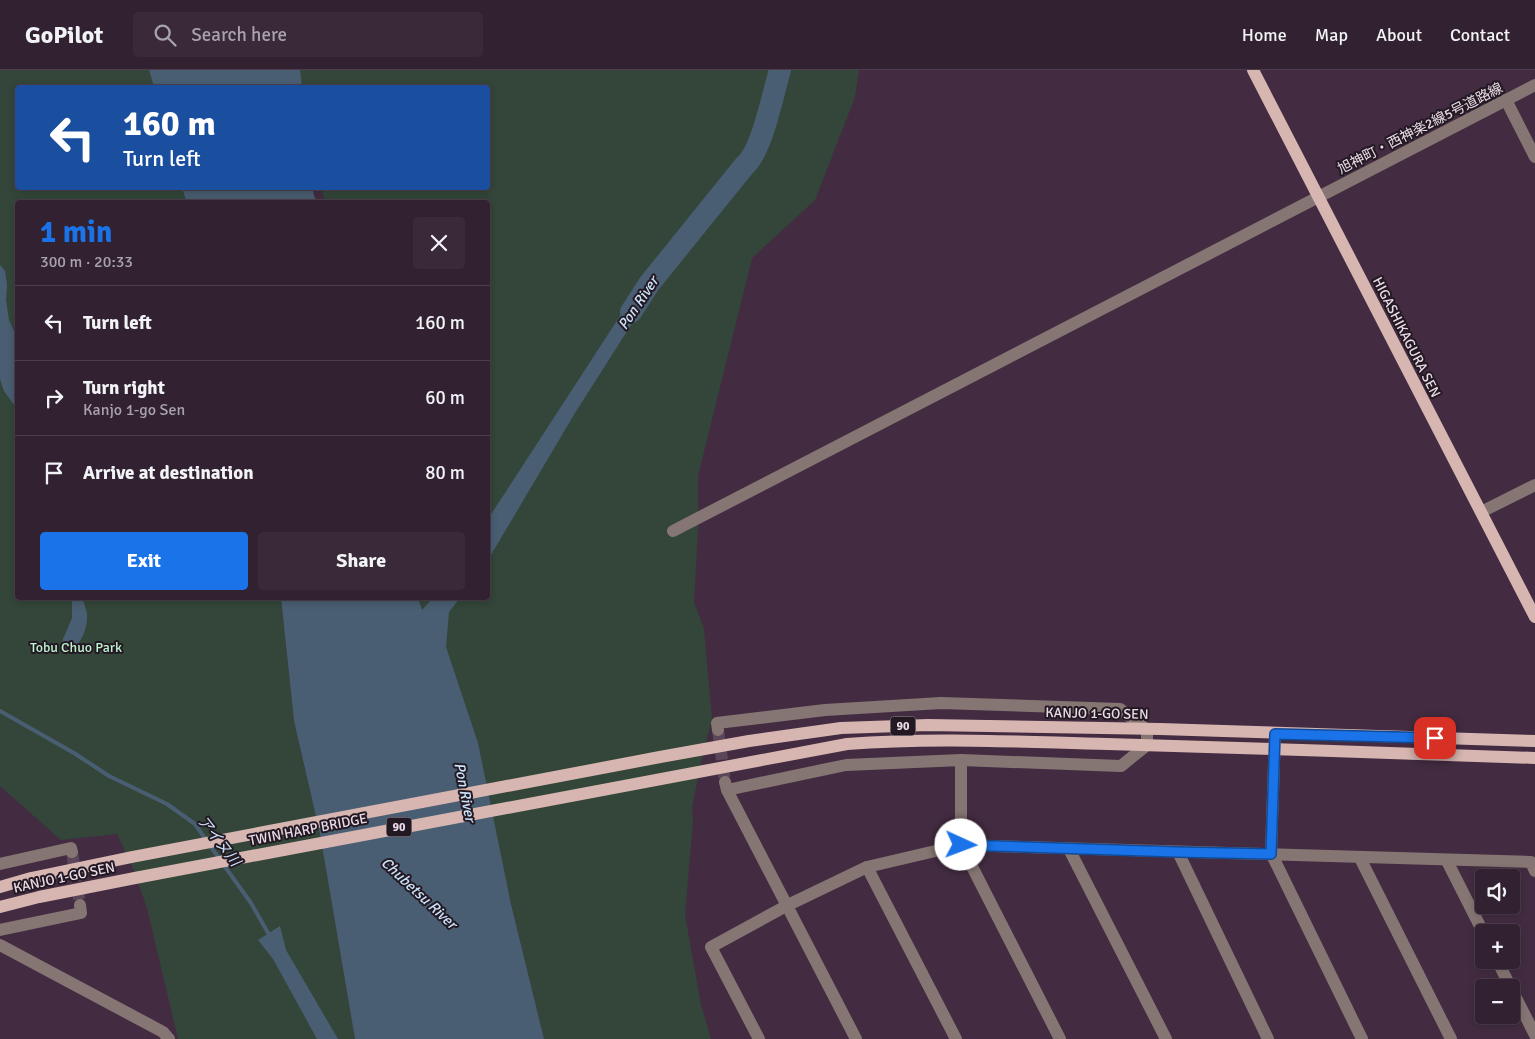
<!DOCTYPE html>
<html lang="en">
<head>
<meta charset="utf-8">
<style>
  :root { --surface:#322131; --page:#3a2939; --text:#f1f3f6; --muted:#a8a3ab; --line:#4d3e4d; --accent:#1a73e8 }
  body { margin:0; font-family:Signika,"Noto Sans JP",sans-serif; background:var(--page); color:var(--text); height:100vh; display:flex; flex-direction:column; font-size:19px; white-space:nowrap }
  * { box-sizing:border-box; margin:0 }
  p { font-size:16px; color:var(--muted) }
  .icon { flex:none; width:28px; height:28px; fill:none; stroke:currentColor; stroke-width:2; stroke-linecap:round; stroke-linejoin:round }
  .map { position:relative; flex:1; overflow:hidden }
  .sheet { position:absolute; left:15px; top:130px; width:475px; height:400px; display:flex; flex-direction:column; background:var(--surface); border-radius:5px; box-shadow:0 2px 8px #0003,0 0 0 1px var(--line) }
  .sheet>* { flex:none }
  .guide { position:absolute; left:15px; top:15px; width:475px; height:105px; border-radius:5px; box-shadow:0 2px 8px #0003,0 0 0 1px var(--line); background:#1a4fa0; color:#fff; overflow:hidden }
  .tools { position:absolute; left:1475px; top:799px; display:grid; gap:10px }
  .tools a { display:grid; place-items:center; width:45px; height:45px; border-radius:5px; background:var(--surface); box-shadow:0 2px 8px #0003,0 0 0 1px var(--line); font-size:25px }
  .pin { position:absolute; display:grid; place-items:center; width:42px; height:42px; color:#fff; margin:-21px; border-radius:10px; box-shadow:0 2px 8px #0006 }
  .me { position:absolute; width:55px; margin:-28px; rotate:92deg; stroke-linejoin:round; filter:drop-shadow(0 0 4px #0008) }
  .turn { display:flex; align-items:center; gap:18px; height:105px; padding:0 25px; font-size:22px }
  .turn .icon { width:65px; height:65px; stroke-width:2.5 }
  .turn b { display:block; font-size:35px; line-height:42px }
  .round { display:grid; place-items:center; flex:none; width:52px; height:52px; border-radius:5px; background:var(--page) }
  .overview { display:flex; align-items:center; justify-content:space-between; height:85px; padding:0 25px }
  h1 { font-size:30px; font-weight:700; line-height:38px; color:var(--accent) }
  .primary-button { display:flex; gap:10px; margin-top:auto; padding:10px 25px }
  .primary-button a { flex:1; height:58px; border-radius:5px; background:var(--accent); color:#fff; font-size:20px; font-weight:700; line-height:58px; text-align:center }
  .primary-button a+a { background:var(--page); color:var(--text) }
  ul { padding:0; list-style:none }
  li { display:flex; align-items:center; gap:15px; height:75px; padding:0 25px; border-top:1px solid var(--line) }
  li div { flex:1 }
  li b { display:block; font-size:19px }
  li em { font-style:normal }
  header { display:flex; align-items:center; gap:30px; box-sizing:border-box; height:70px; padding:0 25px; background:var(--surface); border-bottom:1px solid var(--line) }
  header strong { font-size:24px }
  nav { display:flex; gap:28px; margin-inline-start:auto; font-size:18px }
  .search { width:350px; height:45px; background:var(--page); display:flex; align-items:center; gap:12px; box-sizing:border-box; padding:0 18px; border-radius:5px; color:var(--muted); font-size:19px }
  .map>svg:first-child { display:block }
  .green { fill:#334639 }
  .water { fill:#495e72 }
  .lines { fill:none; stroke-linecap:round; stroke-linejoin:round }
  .stream { stroke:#495e72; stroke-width:4 }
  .river { stroke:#495e72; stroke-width:22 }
  .minor-tunnel { stroke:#5c465a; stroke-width:12; stroke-dasharray:12 6; stroke-linecap:butt }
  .minor { stroke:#867673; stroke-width:12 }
  .major { stroke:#d7b6b1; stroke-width:12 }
  .route-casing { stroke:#114b97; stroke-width:12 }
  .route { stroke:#1a73e8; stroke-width:9 }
  .labels { text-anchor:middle; stroke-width:4; stroke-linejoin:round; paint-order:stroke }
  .shield { fill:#231922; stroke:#aea1ad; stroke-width:1 }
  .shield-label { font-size:12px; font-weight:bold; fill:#eadbe8 }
  .street-label { font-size:14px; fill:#eadbe8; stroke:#231922 }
  .park-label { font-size:14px; fill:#bff2ce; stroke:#231922 }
  .water-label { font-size:15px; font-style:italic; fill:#c9e2fa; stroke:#231922 }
</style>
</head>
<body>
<header>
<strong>GoPilot</strong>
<div class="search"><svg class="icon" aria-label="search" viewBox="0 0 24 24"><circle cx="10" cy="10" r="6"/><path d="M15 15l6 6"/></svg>Search here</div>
<nav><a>Home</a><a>Map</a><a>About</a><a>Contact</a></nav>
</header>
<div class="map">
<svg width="1535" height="969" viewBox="0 0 1535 969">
  <rect width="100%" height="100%" fill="#432c41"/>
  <g class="green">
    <polygon points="0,0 149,0 154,17 18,18 18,118 182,118 186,130 188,132 18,132 18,528 281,528 294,651 320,764 355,969 178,969 147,838 133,798 117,764 61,770 0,716"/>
    <polygon points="294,0 859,0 855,27 815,130 752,188 698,406 698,458 694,532 704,559 712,649 701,692 692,738 693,751 685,845 701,935 711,969 544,969 511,834 489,730 372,528 488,528 488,132 325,132 321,118 488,118 488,18 298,17"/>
  </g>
  <g class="water">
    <polygon points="149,0 300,0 302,17 154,17"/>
    <polygon points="182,118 312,118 316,132 188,132 186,130"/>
    <polygon points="0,195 5,201 7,215 6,230 9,250 17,268 17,339 4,321 0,309"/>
    <polygon points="642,212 652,222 575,343 488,490 488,449"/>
    <path d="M 72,528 L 82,528 C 84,533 86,538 87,544 C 88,557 81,578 66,582 L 61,577 L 63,569 L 72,548 Z"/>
    <polygon points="281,528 418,528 422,540 433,528 460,528 449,542 446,577 478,673 511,834 544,969 355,969 320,764 294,651"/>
    <polygon points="280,856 286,880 338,969 317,969 273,889 258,870"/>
  </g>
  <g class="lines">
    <g class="stream">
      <polyline points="0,641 74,683 109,706 167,734 195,754 206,770"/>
      <polyline points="210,776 219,788"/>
      <polyline points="223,794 251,833 271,868"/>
    </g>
    <path class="river" d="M 631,242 L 649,214 L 745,95 C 762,81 773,23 780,0"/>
    <g class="minor-tunnel">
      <polyline points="718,660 725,712"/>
      <polyline points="72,782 80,835"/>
    </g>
    <g class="minor">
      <polyline points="1506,30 1535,87"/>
      <polyline points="1481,442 1535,415"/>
      <polyline points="673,461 1535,15"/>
      <polyline points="718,660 717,653 825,640 941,633 1120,639 1147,660 1147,675 1121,696 961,690 846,695 727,720 725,712"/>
      <polyline points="1275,663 1271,783 1362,969"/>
      <polyline points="961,690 961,775 1060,969"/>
      <polyline points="727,720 856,969"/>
      <polyline points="1069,779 1166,969"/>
      <polyline points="1178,782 1268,969"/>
      <polyline points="1360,788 1451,969"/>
      <polyline points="1447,791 1484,864"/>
      <polyline points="0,794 71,778 72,782"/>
      <polyline points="867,797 956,969"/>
      <polyline points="0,860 81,843 80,835"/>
      <polyline points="0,875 163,962 169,969"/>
      <polyline points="1497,890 1511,918"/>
      <polyline points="1511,918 1535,965"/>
      <polyline points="759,969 711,877 788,835 867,797 961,775 1531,792 1535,801"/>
    </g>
    <g class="major">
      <polyline points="1253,0 1535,547"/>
      <polyline points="0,817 31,808 132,787 660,687 749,671 841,658 928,655 1160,659 1535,671"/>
      <path d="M 0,837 L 39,827 L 135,808 L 847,674 C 934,667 1021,672 1108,674 C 1250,678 1393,683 1535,688"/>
    </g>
  </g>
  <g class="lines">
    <defs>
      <polyline id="route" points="961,775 1178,782 1271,784 1275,664 1435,668"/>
    </defs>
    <use href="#route" class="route-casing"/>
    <use href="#route" class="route"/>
  </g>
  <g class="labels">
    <g class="shield">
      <rect x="890.5" y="646.5" width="25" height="19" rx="4"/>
      <rect x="386.5" y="747.5" width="25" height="19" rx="4"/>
    </g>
    <g class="shield-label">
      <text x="903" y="660">90</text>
      <text x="399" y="761">90</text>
    </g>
    <g class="street-label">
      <text transform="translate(1420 58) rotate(-27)" y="5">旭神町・西神楽2線5号道路線</text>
      <text transform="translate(1407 267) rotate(63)" y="5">HIGASHIKAGURA SEN</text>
      <text transform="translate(1097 643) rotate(1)" y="5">KANJO 1-GO SEN</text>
      <text transform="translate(308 759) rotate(-11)" y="5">TWIN HARP BRIDGE</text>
      <text transform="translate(64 807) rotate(-12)" y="5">KANJO 1-GO SEN</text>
    </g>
    <g class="park-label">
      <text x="76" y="582">Tobu Chuo Park</text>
    </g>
    <g class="water-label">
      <text transform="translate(638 233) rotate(-56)" y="5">Pon River</text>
      <text transform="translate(465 722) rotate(79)" y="5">Pon River</text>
      <text transform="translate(219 771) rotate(52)" y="5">アイヌ川</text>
      <text transform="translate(419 823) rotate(43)" y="5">Chubetsu River</text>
    </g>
  </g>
</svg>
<div class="tools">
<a><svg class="icon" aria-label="sound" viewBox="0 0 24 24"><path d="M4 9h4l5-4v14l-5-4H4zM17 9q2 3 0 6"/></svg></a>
<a>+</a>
<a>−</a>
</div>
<div class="pin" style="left:1435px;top:668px;background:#d93025"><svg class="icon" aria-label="arrive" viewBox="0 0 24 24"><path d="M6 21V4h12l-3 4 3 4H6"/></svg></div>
<svg class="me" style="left:961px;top:775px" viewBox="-20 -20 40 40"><circle r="19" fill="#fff"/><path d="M0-13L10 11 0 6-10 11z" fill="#1a73e8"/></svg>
<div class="guide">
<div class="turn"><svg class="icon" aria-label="left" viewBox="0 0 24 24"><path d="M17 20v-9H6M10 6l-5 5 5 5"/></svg><div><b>160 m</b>Turn left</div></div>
</div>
<section class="sheet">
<div class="overview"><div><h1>1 min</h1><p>300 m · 20:33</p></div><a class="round"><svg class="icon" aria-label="close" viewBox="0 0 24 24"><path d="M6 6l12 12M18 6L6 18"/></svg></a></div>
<ul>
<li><svg class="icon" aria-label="left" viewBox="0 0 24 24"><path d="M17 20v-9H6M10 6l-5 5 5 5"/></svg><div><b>Turn left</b></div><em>160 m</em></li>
<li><svg class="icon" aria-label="right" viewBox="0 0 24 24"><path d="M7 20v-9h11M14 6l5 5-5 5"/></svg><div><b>Turn right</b><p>Kanjo 1-go Sen</p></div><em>60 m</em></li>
<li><svg class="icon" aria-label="arrive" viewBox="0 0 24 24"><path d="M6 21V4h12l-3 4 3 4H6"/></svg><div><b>Arrive at destination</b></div><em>80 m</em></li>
</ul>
<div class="primary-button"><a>Exit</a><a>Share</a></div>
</section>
</div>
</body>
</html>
